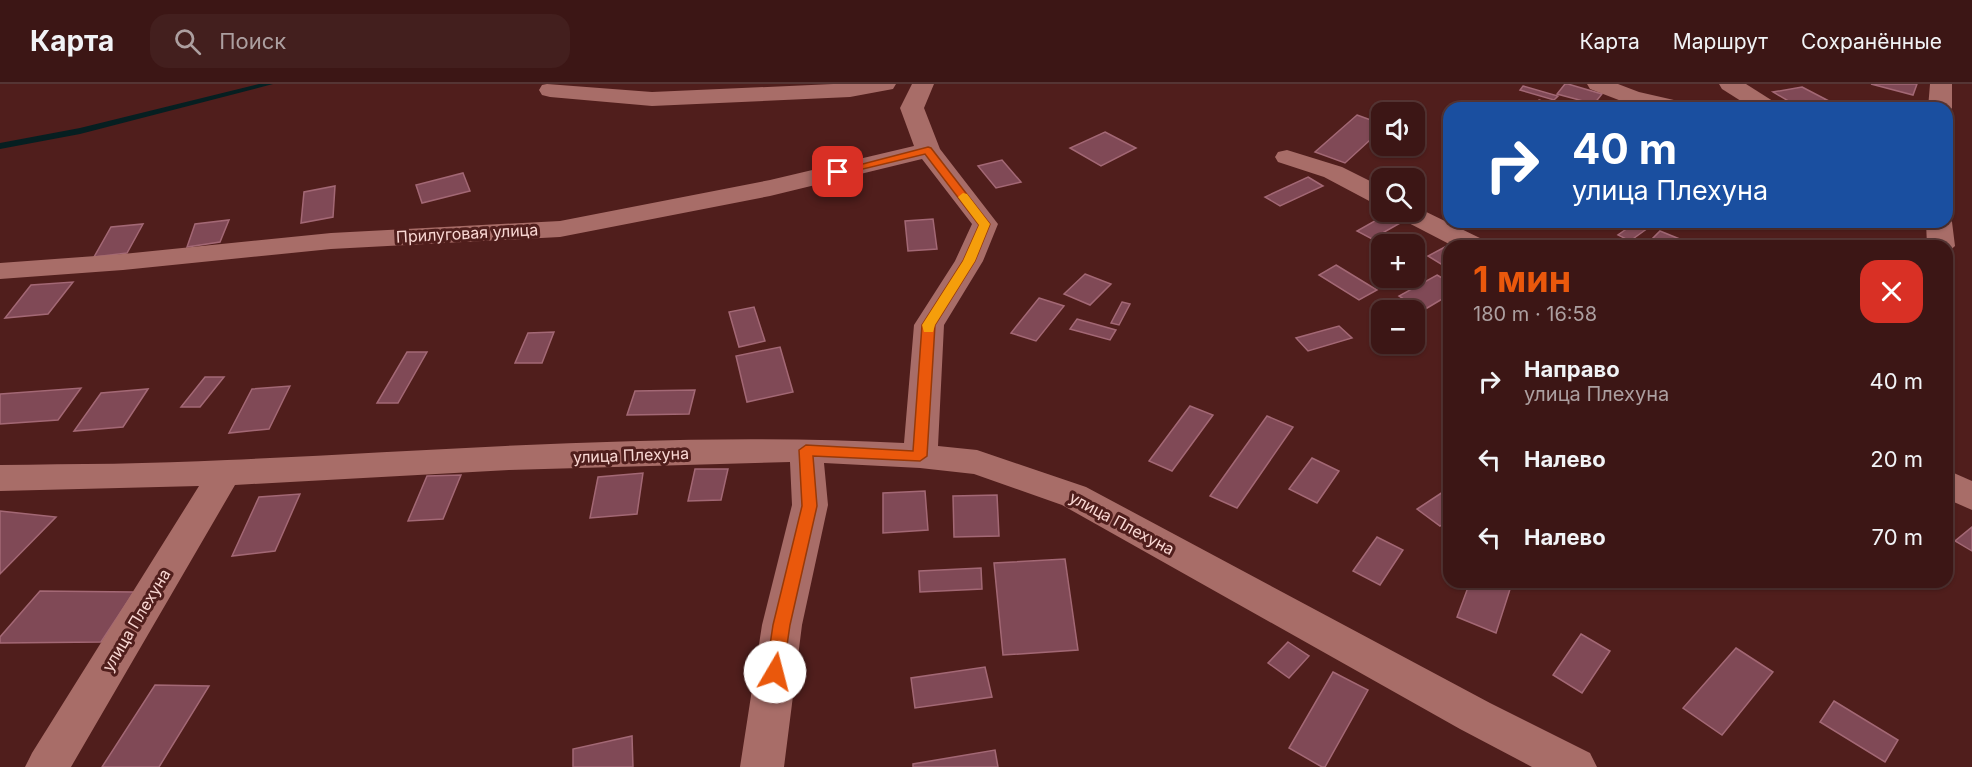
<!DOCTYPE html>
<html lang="ru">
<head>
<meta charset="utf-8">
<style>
  :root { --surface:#3c1615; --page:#431f1e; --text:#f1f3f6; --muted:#ac9fa0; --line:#553534; --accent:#ea580c }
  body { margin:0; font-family:Inter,sans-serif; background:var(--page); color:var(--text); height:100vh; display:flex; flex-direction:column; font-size:22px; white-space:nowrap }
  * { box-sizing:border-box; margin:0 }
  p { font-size:20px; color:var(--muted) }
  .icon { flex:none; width:33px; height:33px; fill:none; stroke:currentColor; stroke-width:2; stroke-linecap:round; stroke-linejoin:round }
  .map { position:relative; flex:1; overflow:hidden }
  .details { position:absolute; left:1443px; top:156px; width:510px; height:348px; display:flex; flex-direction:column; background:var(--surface); border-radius:18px; box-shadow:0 2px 4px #0004,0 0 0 2px var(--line) }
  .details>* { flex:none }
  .guide { position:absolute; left:1443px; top:18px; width:510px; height:126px; border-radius:18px; box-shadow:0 2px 4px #0004,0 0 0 2px var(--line); background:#1a4fa0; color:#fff; overflow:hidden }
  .tools { position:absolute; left:1371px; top:18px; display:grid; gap:12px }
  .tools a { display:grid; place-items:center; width:54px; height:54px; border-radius:12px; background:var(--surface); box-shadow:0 2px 4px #0004,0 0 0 2px var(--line); font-size:30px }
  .pin { position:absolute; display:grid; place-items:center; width:51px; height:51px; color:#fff; margin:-26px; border-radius:12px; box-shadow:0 3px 9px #0006 }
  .me { position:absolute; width:66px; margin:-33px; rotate:8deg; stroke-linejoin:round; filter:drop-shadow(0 0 4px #0008) }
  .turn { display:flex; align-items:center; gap:21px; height:126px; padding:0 30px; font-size:27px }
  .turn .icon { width:78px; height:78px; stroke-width:2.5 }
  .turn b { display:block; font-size:42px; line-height:51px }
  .round { display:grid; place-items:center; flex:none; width:63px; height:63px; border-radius:18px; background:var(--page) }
  .head { display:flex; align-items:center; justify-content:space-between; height:102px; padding:0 30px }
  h1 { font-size:36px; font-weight:700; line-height:45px; color:var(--accent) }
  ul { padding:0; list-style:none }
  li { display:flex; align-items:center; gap:18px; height:78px; padding:0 30px }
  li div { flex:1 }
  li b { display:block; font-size:22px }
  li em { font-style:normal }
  header { display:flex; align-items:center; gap:36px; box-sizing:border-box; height:84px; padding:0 30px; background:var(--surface); border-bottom:2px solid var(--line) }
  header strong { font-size:28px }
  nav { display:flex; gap:33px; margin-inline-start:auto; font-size:21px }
  .search { width:420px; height:54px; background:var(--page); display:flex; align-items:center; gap:15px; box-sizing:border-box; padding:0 21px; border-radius:18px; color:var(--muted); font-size:22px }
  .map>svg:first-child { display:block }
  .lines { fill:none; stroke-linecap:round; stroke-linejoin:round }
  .stream { fill:#061f21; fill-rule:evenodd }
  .building { fill:#804956; stroke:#a36875; stroke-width:1.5 }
  .street { fill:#a86d68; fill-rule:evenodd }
  .route { fill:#ea580c; stroke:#983908; stroke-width:1.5 }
  .slow { fill:#f59e0b }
  .labels { text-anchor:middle; stroke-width:6; stroke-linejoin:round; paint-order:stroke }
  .street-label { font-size:16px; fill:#f9d7d3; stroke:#501e1c }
</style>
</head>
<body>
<header>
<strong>Карта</strong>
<div class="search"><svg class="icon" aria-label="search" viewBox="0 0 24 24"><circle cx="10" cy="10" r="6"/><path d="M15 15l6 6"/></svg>Поиск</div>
<nav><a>Карта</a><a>Маршрут</a><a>Сохранённые</a></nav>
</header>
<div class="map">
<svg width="1972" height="683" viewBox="0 0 1972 683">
  <rect width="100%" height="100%" fill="#501e1c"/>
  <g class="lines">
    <polygon class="stream" points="259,0 273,0 80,50 0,65 0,59 80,44"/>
  </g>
  <g class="building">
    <polygon points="1565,0 1568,0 1602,10 1594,20 1557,10"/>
    <polygon points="1871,0 1917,0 1913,11"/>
    <polygon points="1523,2 1558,12 1554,16 1520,6"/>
    <polygon points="1802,3 1827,16 1797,22 1773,8"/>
    <polygon points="1539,16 1563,24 1529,24"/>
    <polygon points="1357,31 1382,40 1382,45 1345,79 1315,68"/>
    <polygon points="1105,48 1136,64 1101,82 1070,64"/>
    <polygon points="1382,52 1382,62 1414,62 1406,70 1374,59"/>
    <polygon points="1002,76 1021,98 996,104 978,82"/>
    <polygon points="463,89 470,107 422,119 416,101"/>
    <polygon points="1308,93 1323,102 1280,122 1265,113"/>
    <polygon points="335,102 333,133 301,139 304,108"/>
    <polygon points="1387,130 1402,138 1372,155 1357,147"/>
    <polygon points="933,135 937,165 908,167 905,137"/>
    <polygon points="229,136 220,158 187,163 195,140"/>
    <polygon points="1635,139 1648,144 1630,157 1618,151"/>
    <polygon points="143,140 127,169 94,173 111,143"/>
    <polygon points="1660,147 1697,162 1645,162"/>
    <polygon points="1445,163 1449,166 1449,185 1428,172"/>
    <polygon points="1336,181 1377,206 1359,216 1319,191"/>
    <polygon points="1085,190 1111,200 1090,221 1064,210"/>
    <polygon points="1437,191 1449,198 1449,211 1422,227 1399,212"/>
    <polygon points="73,198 48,230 5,234 31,201"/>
    <polygon points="1039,214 1064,222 1036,257 1011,249"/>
    <polygon points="1122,218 1130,220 1119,241 1111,239"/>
    <polygon points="754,223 765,257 739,263 729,228"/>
    <polygon points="1077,235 1116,246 1110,256 1070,245"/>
    <polygon points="1339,242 1352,254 1308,267 1296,254"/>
    <polygon points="554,248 542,279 515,279 528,249"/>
    <polygon points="780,263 793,308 747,318 736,272"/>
    <polygon points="407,268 427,268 398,319 377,319"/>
    <polygon points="205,293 224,293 200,323 181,323"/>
    <polygon points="290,302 269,345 229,349 252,305"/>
    <polygon points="81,304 58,336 0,340 0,310"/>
    <polygon points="148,305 123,343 74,347 101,309"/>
    <polygon points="695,306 689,330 627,331 635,307"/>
    <polygon points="1190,322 1213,331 1172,387 1149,377"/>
    <polygon points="1267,332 1293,343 1237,424 1210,412"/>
    <polygon points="1312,374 1339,387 1317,419 1289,405"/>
    <polygon points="695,385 728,385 721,416 688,417"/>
    <polygon points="643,389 637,430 590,434 598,393"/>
    <polygon points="461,391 443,435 408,437 427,392"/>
    <polygon points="1449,404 1449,436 1440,442 1417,425"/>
    <polygon points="925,407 928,446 883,449 883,409"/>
    <polygon points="300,410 275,467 232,472 259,413"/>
    <polygon points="997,411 999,452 954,453 953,412"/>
    <polygon points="0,427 56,433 0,490"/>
    <polygon points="1972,443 1972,467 1955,457"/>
    <polygon points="1377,453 1403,466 1380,501 1353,487"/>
    <polygon points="1065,475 1078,566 1003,571 994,479"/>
    <polygon points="981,484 982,505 920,508 919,487"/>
    <polygon points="1470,498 1512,499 1496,549 1457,533"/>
    <polygon points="40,507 134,508 101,558 0,559 0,553"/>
    <polygon points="1581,550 1610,567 1582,609 1553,591"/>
    <polygon points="1288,558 1309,572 1289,594 1268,579"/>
    <polygon points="1736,564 1773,588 1722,651 1683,624"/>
    <polygon points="985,583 992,613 915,624 911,594"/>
    <polygon points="1333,588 1368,606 1325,683 1322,683 1289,664"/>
    <polygon points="155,601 209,602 159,683 102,683"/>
    <polygon points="1834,617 1898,656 1885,678 1820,638"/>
    <polygon points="632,652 633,683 573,683 573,665"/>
    <polygon points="995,666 998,683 913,683 913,680"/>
  </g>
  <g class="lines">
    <g class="street">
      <polygon points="547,0 652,8 833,0 896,0 893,5 850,13 652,22 550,13 542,11 539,6 542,1"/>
      <path d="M 912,0 L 934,0 L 924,24 L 940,65 L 998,140 L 983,177 L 944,241 L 938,362 L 977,366 L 1086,403 L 1490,619 L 1590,669 L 1597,683 L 1532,683 L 1460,645 L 1062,421 L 974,390 L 920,384 L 824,379 L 828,421 L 802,541 L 784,683 L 740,683 L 762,541 L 792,421 L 790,378 L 509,386 L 235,401 L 71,683 L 25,683 L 32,669 L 199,402 L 0,407 L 0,381 C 76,380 152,380 227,376 C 453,366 679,347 904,359 L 914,241 L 955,177 L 972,140 L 922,75 L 770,112 L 560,153 L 331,165 L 123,186 L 0,195 L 0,179 L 123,170 L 331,149 L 560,137 L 770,96 L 914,62 L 900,24 Z"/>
      <polygon points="1587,0 1618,0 1639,8 1687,19 1691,24 1650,24 1624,18 1590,5"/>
      <polygon points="1719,0 1746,0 1776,19 1780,24 1752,24 1722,5"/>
      <polygon points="1930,0 1952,0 1952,24 1948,29 1947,24 1928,24"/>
      <polygon points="1287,66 1342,83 1382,103 1382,122 1373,119 1324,93 1278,78 1275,73 1278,68"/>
      <polygon points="1414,122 1484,156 1488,162 1453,162 1399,134 1395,128 1414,128"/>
      <polygon points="1947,132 1952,138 1955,162 1947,169 1947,162 1927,162 1926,138 1947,138"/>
      <polygon points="1947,386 1972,397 1972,426 1947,415"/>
    </g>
  </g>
  <polygon class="route" points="928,63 931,64 990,140 975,177 935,241 927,372 920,377 813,372 817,422 790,541 783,588 781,593 775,596 769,593 766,588 773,541 802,422 799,366 806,361 913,367 922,241 963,177 979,141 925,70 838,91 832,88"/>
  <polygon class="slow" points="963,109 967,110 990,140 975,177 935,241 933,248 924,248 922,241 963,177 979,141 958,113"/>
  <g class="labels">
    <g class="street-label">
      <text transform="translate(467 149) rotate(-3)" y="6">Прилуговая улица</text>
      <text transform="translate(631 371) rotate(-2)" y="6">улица Плехуна</text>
      <text transform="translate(1122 439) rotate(28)" y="6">улица Плехуна</text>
      <text transform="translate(136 536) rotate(-59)" y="6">улица Плехуна</text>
    </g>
  </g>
</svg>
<div class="tools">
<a><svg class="icon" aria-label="sound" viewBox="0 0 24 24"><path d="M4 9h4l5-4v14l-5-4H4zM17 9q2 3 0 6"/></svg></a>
<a><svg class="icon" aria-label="search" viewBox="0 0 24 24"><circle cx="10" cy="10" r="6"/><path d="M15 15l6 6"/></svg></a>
<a>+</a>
<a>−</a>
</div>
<div class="pin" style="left:838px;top:88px;background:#d93025"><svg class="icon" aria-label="arrive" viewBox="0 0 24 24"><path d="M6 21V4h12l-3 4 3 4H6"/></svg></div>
<svg class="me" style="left:775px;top:588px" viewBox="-20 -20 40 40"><circle r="19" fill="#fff"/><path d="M0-13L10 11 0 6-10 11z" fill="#ea580c"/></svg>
<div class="guide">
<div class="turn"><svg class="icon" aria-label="right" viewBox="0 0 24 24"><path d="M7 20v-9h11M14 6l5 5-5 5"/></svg><div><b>40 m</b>улица Плехуна</div></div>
</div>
<section class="details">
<div class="head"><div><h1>1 мин</h1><p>180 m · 16:58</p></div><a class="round" style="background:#d93025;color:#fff"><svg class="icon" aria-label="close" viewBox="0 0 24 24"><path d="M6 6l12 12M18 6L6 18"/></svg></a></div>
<ul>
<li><svg class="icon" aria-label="right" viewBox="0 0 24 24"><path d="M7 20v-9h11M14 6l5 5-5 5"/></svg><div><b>Направо</b><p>улица Плехуна</p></div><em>40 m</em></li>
<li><svg class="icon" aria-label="left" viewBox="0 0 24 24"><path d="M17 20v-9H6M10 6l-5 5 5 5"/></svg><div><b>Налево</b></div><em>20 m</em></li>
<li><svg class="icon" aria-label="left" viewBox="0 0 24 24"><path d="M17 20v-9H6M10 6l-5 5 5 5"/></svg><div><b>Налево</b></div><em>70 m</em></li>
</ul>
</section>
</div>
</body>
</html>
